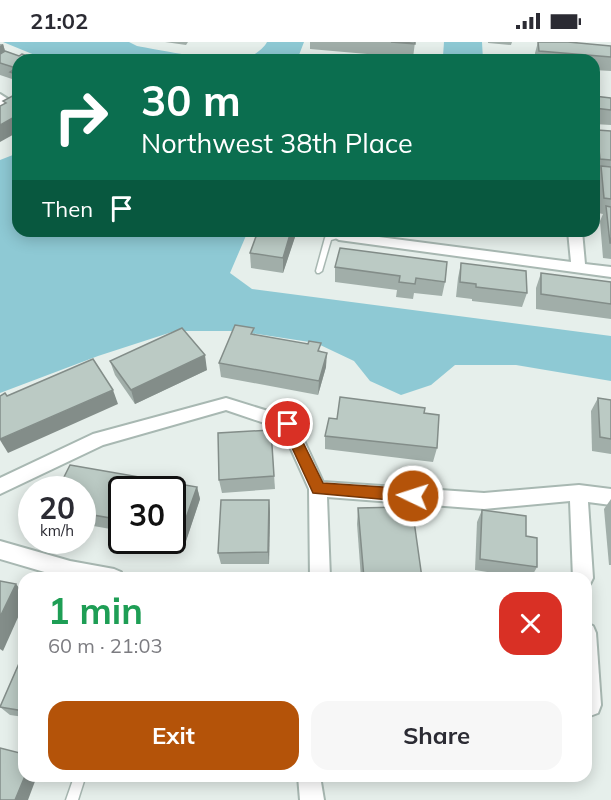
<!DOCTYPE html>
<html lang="en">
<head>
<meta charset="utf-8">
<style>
  :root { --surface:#fff; --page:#f7f7f7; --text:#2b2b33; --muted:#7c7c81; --accent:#b45309 }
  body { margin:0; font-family:Mulish,sans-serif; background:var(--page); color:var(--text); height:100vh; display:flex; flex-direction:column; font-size:22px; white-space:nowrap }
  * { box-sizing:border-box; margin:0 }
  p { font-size:20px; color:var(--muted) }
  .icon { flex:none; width:33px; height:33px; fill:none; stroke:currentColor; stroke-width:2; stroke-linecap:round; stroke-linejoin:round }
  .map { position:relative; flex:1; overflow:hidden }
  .sheet { position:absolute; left:18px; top:530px; width:574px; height:210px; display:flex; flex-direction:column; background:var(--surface); border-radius:18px; box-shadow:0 3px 15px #0003 }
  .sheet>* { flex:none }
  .top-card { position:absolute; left:12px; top:12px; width:588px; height:183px; border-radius:18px; box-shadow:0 3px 15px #0003; background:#0b6e4f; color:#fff; overflow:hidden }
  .speed { position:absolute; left:18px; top:434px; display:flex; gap:12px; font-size:30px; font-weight:700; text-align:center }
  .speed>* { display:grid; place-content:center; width:78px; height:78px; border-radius:50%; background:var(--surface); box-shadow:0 3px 15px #0003; line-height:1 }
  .speed small { font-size:15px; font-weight:400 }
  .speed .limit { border:3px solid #111; border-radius:9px; background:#fff; color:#111 }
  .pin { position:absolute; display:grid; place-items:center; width:51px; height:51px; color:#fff; margin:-26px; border:3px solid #fff; border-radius:50%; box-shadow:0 2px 6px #0007 }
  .me { position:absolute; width:66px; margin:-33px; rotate:274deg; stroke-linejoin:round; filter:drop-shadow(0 0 4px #0008) }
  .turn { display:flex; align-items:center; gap:21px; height:126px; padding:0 30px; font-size:27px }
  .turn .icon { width:78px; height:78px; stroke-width:2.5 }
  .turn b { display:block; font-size:42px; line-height:51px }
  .then { display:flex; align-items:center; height:57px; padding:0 30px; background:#0003; gap:12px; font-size:22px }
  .round { display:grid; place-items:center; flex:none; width:63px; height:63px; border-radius:18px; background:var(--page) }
  .summary { display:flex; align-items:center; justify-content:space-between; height:102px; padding:0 30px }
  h1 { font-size:36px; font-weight:700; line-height:45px; color:#1e9e55 }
  .action { display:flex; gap:12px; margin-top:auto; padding:12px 30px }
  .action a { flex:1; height:69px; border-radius:18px; background:var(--accent); color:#fff; font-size:24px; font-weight:700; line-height:69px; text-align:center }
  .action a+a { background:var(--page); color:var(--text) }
  .status { display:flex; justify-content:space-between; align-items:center; height:42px; padding:0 30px; background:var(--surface); direction:ltr }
  .status svg { height:16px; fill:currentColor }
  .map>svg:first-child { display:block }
  .water { fill:#8ec9d4 }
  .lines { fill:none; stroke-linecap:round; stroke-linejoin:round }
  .service-casing { stroke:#a8b8b2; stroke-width:3 }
  .minor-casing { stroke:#a8b8b2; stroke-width:4 }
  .service { fill:#fff; fill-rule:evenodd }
  .minor { fill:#fff; fill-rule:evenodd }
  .wall { fill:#a1aea9 }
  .shaded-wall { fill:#838d89 }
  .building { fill:#bbcac4; stroke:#838d89; stroke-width:1.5 }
  .route { fill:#b45309; stroke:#753606; stroke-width:1.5 }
</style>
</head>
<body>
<div class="status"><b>21:02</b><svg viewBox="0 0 49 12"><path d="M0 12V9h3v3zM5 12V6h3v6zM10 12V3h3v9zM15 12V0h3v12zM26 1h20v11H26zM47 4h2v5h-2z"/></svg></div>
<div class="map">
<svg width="611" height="758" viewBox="0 0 611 758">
  <rect width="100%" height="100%" fill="#e6efeb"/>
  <g class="water">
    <path d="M 3,0 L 129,0 L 137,4 C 161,8 228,23 249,15 C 256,12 264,6 267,0 L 304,0 L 299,13 L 358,18 L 47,18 Z"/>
    <polygon points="444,0 482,0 483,18 438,18 443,14"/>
    <polygon points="18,111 18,189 248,189 230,231 252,247 611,294 611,339 516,323 455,323 431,343 401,353 370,339 354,319 316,301 237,289 175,289 98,314 0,351 0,118"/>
  </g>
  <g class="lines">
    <defs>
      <g id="service">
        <polygon points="339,192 341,193 341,195 331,198 322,229 319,231 317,231 316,229 325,196 326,194"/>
        <polygon points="79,734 82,735 84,739 78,758 66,758 74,735"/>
      </g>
      <g id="minor">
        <polygon points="0,52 8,57 4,64 0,65"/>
        <polygon points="333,189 571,220 568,189 582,189 585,222 611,225 611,235 339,198 332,194"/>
        <polygon points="226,356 294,377 323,440 484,451 579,443 611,447 611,463 588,460 593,536 590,542 586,544 586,536 573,536 570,459 484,467 327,455 330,536 310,536 309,447 282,387 226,368 103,403 0,452 0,436 93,392"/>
        <polygon points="0,499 70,519 114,527 121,530 123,536 65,536 0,517"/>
        <polygon points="586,581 593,584 596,591 601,663 598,671 590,674 586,672"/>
        <polygon points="298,734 320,734 324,758 300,758"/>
      </g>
    </defs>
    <use href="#service" class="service-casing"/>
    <use href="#minor" class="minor-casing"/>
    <use href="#service" class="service"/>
    <use href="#minor" class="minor"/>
  </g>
  <g class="wall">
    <polygon points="165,0 188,0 186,3"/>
    <polygon points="310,0 415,0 413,16 310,7"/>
    <polygon points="488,0 512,0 511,3 488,1"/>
    <polygon points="538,0 568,0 611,4 611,29 594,28 594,18 535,18 535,11"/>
    <polygon points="0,2 3,2 5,9 18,18 18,45 14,44 12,37 0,33"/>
    <polygon points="594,54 611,56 611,83 594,82"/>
    <polygon points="597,88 611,89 611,217 603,216 600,179 603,172 598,171 596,138 598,132 595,132 594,125 594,97"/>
    <polygon points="297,189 283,231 251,226 250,211"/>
    <polygon points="461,221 527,251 522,265 472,259 472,257 456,255 458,236"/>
    <polygon points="335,225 445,240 442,254 414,251 413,257 396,255 397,248 335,240"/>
    <polygon points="541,231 611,240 611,277 536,267 536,246"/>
    <polygon points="254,293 321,309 326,325 318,353 221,335 219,321"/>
    <polygon points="110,319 207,328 135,362 115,333"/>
    <polygon points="598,356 611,358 611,412 592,409 591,369"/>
    <polygon points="424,371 437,406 433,420 325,407 325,394 337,377"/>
    <polygon points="271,388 275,447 222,451 219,438"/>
    <polygon points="197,445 200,457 184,505 153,500 152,498 172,498 172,447 122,447 122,489 82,482 82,447"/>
    <polygon points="611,457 611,523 609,523 604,467"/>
    <polygon points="269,458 270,470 269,522 221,522 218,511"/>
    <polygon points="358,466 405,479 422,536 361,536 357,482"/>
    <polygon points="482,468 526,494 537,525 531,536 524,536 475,528 477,480"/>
    <polygon points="24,610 24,675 10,673 0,665"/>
  </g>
  <g class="shaded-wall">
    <polygon points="3,2 7,16 0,21 0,4"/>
    <polygon points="18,73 18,90 0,100 0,83"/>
    <polygon points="291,189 297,189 283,231 283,216"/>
    <polygon points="327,311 326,325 318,353 319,339"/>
    <polygon points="205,313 207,328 135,362 131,348"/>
    <polygon points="113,348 118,362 8,411 0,398 0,397"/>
    <polygon points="197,445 200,457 184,505 180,493"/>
    <polygon points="269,458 270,470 269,522 268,510"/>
    <polygon points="16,542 24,552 24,562 3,609 0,607 0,575"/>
    <polygon points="25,734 37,734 28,758 15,758"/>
  </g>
  <g class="building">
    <polygon points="391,0 415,0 415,2"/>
    <polygon points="538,0 568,0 611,4 611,15 539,9"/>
    <polygon points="5,9 19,14 22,12 40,18 18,18 18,33 10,30 16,26 0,21 0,12"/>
    <polygon points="18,51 18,73 0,83 0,64 6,61 3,59"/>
    <polygon points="594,54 611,56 611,68 594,66"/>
    <polygon points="597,88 611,89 611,118 600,117"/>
    <polygon points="601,124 611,125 611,157 604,156"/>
    <polygon points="606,164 611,165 611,201 610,201"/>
    <polygon points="258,189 291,189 283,216 250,211"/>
    <polygon points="340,206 447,220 445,240 416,236 415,242 399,240 400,234 335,225"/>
    <polygon points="461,221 526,229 527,251 476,245 476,242 460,240"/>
    <polygon points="541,231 611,240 611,262 541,252"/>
    <polygon points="235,283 254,286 251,292 308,302 309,299 321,301 318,309 327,311 319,339 219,321"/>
    <polygon points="182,286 205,313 131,348 110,319"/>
    <polygon points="93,317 113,348 0,397 0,354 5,351 7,354"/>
    <polygon points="340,355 425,366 424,371 439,373 437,406 325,394 329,376 337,377"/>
    <polygon points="598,356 611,358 611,397 600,395"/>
    <polygon points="271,388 274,434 219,438 218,391"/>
    <polygon points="70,423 197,445 180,493 172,492 172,447 122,447 122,478 82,471 82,447 58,447"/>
    <polygon points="221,458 269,458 268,510 218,511"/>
    <polygon points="403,465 405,479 414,479 422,536 364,536 358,466"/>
    <polygon points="482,468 526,474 526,494 537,496 537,525 480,517"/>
    <polygon points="0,539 16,542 0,575"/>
    <polygon points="24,610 24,669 0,665"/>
    <polygon points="0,706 24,712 24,734 25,734 15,758 0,758"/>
  </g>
  <polygon class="route" points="288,377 292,378 323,441 413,447 418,449 420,454 418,458 413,460 313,451 281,382"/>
</svg>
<div class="speed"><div>20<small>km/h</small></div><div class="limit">30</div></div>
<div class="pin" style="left:288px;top:382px;background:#d93025"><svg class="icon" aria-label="arrive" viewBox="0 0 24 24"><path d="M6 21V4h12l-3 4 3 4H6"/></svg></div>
<svg class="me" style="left:413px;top:454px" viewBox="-20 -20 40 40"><circle r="17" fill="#b45309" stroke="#fff" stroke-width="3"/><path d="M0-11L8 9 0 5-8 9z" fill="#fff"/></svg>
<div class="top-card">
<div class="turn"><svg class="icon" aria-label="right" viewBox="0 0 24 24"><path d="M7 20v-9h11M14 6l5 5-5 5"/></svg><div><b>30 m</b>Northwest 38th Place</div></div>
<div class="then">Then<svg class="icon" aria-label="arrive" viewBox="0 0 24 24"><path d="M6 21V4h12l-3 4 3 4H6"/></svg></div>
</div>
<section class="sheet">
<div class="summary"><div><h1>1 min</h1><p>60 m · 21:03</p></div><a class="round" style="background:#d93025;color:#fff"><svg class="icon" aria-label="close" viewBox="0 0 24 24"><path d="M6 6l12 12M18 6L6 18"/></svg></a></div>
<div class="action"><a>Exit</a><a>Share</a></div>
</section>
</div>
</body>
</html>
